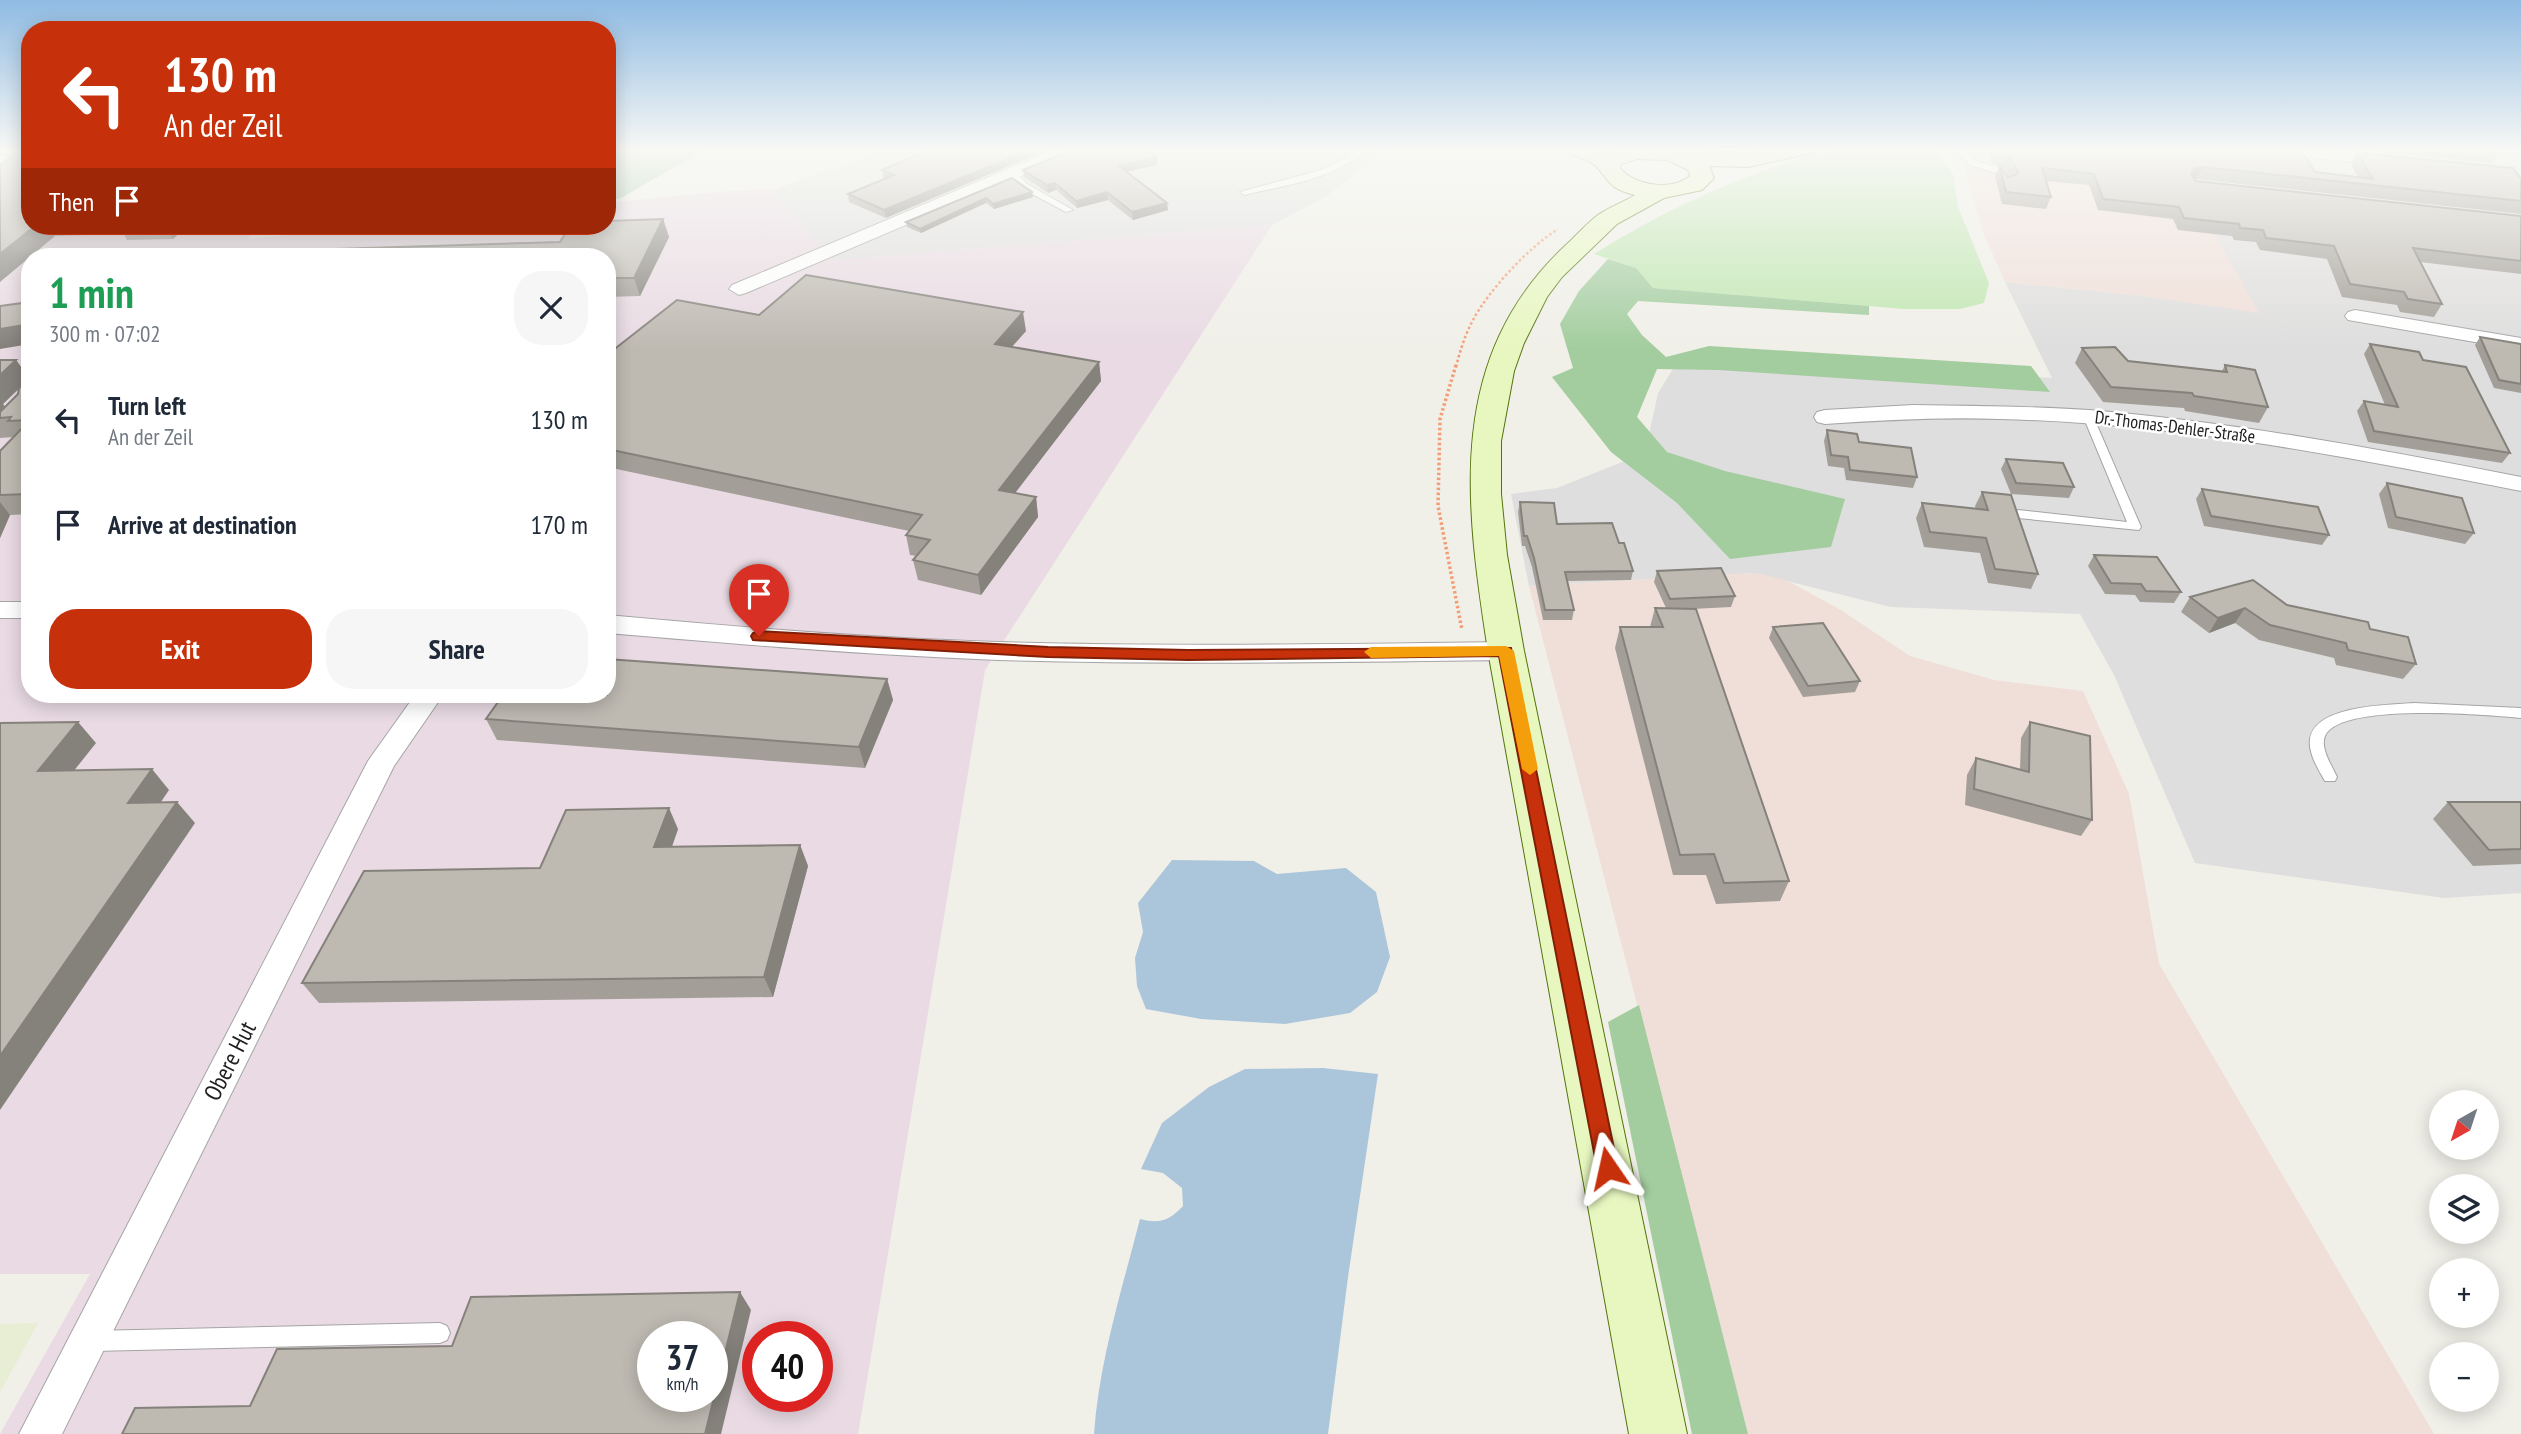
<!DOCTYPE html>
<html lang="en">
<head>
<meta charset="utf-8">
<style>
  :root { --surface:#fff; --page:#f6f6f7; --text:#1f2937; --muted:#747a83; --accent:#c6310b }
  body { margin:0; font-family:"PT Sans Narrow",sans-serif; background:var(--page); color:var(--text); height:100vh; display:flex; flex-direction:column; font-size:26px; white-space:nowrap }
  * { box-sizing:border-box; margin:0 }
  p { font-size:23px; color:var(--muted) }
  .icon { flex:none; width:38px; height:38px; fill:none; stroke:currentColor; stroke-width:2; stroke-linecap:round; stroke-linejoin:round }
  .map { position:relative; flex:1; overflow:hidden }
  .drawer { position:absolute; left:21px; top:248px; width:595px; height:455px; display:flex; flex-direction:column; background:var(--surface); border-radius:28px; box-shadow:0 4px 18px #0003 }
  .drawer>* { flex:none }
  .banner { position:absolute; left:21px; top:21px; width:595px; height:214px; border-radius:28px; box-shadow:0 4px 18px #0003; background:#c6310b; color:#fff; overflow:hidden }
  .needle { width:46px; rotate:219deg }
  .tools { position:absolute; left:2429px; top:1090px; display:grid; gap:14px }
  .tools a { display:grid; place-items:center; width:70px; height:70px; border-radius:50%; background:var(--surface); box-shadow:0 4px 18px #0003; font-size:35px }
  .speed { position:absolute; left:637px; top:1321px; display:flex; gap:14px; font-size:35px; font-weight:700; text-align:center }
  .speed>* { display:grid; place-content:center; width:91px; height:91px; border-radius:50%; background:var(--surface); box-shadow:0 4px 18px #0003; line-height:1 }
  .speed small { font-size:18px; font-weight:400 }
  .speed .limit { border:10px solid #d22; background:#fff; color:#111 }
  .pin { position:absolute; display:grid; place-items:center; width:60px; height:60px; color:#fff; margin:-72px -30px; border-radius:50% 50% 50% 0; rotate:-45deg; box-shadow:0 0 7px #0007 }
  .pin .icon { rotate:45deg }
  .me { position:absolute; width:77px; margin:-38px; rotate:349deg; stroke-linejoin:round; filter:drop-shadow(0 0 5px #0008) }
  .turn { display:flex; align-items:center; gap:24px; height:147px; padding:0 28px; font-size:32px }
  .turn .icon { width:91px; height:91px; stroke-width:2.5 }
  .turn b { display:block; font-size:49px; line-height:60px }
  .then { display:flex; align-items:center; height:66px; padding:0 28px; background:#0003; gap:14px; font-size:26px }
  .round { display:grid; place-items:center; flex:none; width:74px; height:74px; border-radius:28px; background:var(--page) }
  .summary { display:flex; align-items:center; justify-content:space-between; height:119px; padding:0 28px }
  h1 { font-size:42px; font-weight:600; line-height:52px; color:#1e9e55 }
  .primary-button { display:flex; gap:14px; margin-top:auto; padding:14px 28px }
  .primary-button a { flex:1; height:80px; border-radius:28px; background:var(--accent); color:#fff; font-size:28px; font-weight:600; line-height:80px; text-align:center }
  .primary-button a+a { background:var(--page); color:var(--text) }
  ul { padding:0; list-style:none }
  li { display:flex; align-items:center; gap:21px; height:105px; padding:0 28px }
  li div { flex:1 }
  li b { display:block; font-size:26px }
  li em { font-style:normal }
  .map>svg:first-child { display:block }
  .residential { fill:#dfdede }
  .commercial { fill:#f0ded8 }
  .industrial { fill:#e9dae3; fill-rule:evenodd }
  .farmland { fill:#e7eed4 }
  .grass { fill:#c0e7b1 }
  .forest { fill:#a3cd9f }
  .water { fill:#abc6db }
  .lines { fill:none; stroke-linecap:round; stroke-linejoin:round }
  .lane-casing { stroke:#a5a5a5; stroke-width:2 }
  .street-casing { stroke:#a5a5a5; stroke-width:2 }
  .secondary-casing { stroke:#53740b; stroke-width:2 }
  .path-far1 { stroke:#f39d76; stroke-width:2.5; stroke-dasharray:2.5 2.5; stroke-linecap:butt }
  .path { stroke:#f39d76; stroke-width:3.5; stroke-dasharray:2.5 2.5; stroke-linecap:butt }
  .lane { fill:#fff; fill-rule:evenodd }
  .street { fill:#fff; fill-rule:evenodd }
  .secondary { fill:#e8f7c0; fill-rule:evenodd }
  .wall { fill:#a39f98; fill-rule:evenodd }
  .shaded-wall { fill:#85827c }
  .building { fill:#beb9b1; stroke:#85827c; stroke-width:2; fill-rule:evenodd }
  .route { fill:#c6310b; stroke:#812007; stroke-width:2 }
  .slow { fill:#f59e0b }
  .labels { text-anchor:middle; stroke-width:5; stroke-linejoin:round; paint-order:stroke }
  .far-street-label { font-size:18px; fill:#212121; stroke:#fff }
  .near-street-label { font-size:24px; fill:#212121; stroke:#fff }
</style>
</head>
<body>
<div class="map">
<svg width="2521" height="1434" viewBox="0 0 2521 1434">
  <rect width="100%" height="100%" fill="#f0efe8"/>
  <g class="residential">
    <polygon points="888,148 1383,148 1369,163 1325,197 1272,225 832,260 773,190"/>
    <polygon points="2163,148 2521,148 2521,893 2444,898 2195,863 2114,675 2080,614 1891,607 1755,573 1529,586 1511,494 1557,488 1645,453 1658,393 1676,364 1741,360 2052,378 2005,282 2143,296 2258,312"/>
  </g>
  <g class="commercial">
    <polygon points="1948,148 2163,148 2190,190 2259,313 2143,296 2005,282 1982,230 1964,166"/>
    <polygon points="1755,573 1786,580 1839,609 1910,656 1994,680 2083,691 2129,794 2159,964 2434,1434 1748,1434 1529,586"/>
  </g>
  <path class="industrial" d="M 0,166 L 30,226 L 262,226 L 248,239 L 379,226 L 607,226 L 607,203 L 716,192 L 773,189 L 832,260 L 1272,225 L 985,670 L 858,1434 L 0,1434 L 90,1274 L 0,1274 ZM 30,257 L 607,257 L 607,695 L 30,695 ZM 653,1337 L 712,1337 L 712,1396 L 653,1396 ZM 758,1337 L 817,1337 L 817,1396 L 758,1396 Z"/>
  <polygon class="farmland" points="38,1323 0,1392 0,1324"/>
  <path class="grass" d="M 1836,148 L 1936,148 L 1953,174 L 1958,207 L 1989,283 L 1984,303 L 1960,309 L 1904,309 L 1653,288 L 1636,268 L 1594,254 C 1670,206 1750,171 1836,148 Z"/>
  <g class="forest">
    <polygon points="607,148 708,148 619,199 607,200"/>
    <polygon points="1608,259 1636,268 1653,288 1869,306 1869,315 1638,301 1627,314 1642,335 1666,357 1709,346 2031,366 2050,392 1718,370 1657,369 1637,417 1667,452 1725,471 1845,499 1831,547 1730,559 1677,503 1611,452 1552,377 1573,368 1560,324 1579,291"/>
    <polygon points="1639,1005 1748,1434 1692,1434 1608,1022"/>
  </g>
  <g class="water">
    <polygon points="1172,860 1254,861 1277,874 1346,868 1376,892 1390,957 1377,992 1350,1013 1285,1024 1201,1019 1146,1009 1137,986 1135,958 1143,932 1138,903"/>
    <path d="M 1323,1068 L 1378,1074 L 1348,1277 L 1328,1434 L 1094,1434 C 1099,1362 1122,1289 1140,1219 C 1160,1224 1169,1221 1183,1206 L 1182,1188 L 1163,1173 L 1141,1169 L 1162,1123 L 1209,1087 L 1245,1069 Z"/>
  </g>
  <g class="lines">
    <defs>
      <g id="lane">
        <path d="M 1360,148 L 1369,148 C 1337,179 1286,185 1244,195 L 1240,192 L 1321,170 L 1350,156 Z"/>
        <polygon points="1954,148 1962,148 1976,161 2002,169 2011,184 2004,186 1996,173 1970,165"/>
        <polygon points="1009,171 1015,171 1027,184 1073,210 1066,212 1021,188 1009,175"/>
        <polygon points="2088,413 2093,416 2141,527 2139,530 2018,518 2012,514 2018,510 2127,522 2083,416"/>
        <path d="M 2414,703 L 2521,708 L 2521,718 C 2488,715 2340,702 2325,736 C 2320,748 2332,766 2337,777 L 2335,781 L 2325,781 C 2318,769 2308,753 2310,739 C 2315,705 2388,705 2414,703 Z"/>
        <polygon points="440,1323 447,1326 450,1333 447,1340 440,1343 92,1351 85,1348 82,1341 85,1334 92,1331"/>
      </g>
      <g id="street">
        <polygon points="1058,148 1079,148 1077,152 746,293 739,295 729,289 732,285"/>
        <polygon points="2261,148 2314,148 2393,156 2401,161 2393,166 2269,153"/>
        <polygon points="0,156 17,157 19,161 17,165 0,166"/>
        <polygon points="2355,310 2521,338 2521,350 2348,320 2345,316 2348,312"/>
        <path d="M 1913,405 C 1972,406 2030,406 2089,410 C 2234,422 2378,449 2521,477 L 2521,491 C 2349,457 2176,423 2000,419 C 1942,417 1883,420 1825,424 L 1817,422 L 1814,417 L 1817,412 L 1825,410 Z"/>
        <rect x="0" y="602" width="30" height="16"/>
        <path d="M 607,615 C 737,627 867,638 998,642 C 1167,647 1337,644 1506,642 L 1515,645 L 1519,651 L 1515,657 L 1506,660 C 1337,662 1167,665 998,660 C 867,655 737,644 607,633 Z"/>
        <polygon points="415,695 443,695 394,766 62,1434 19,1434 368,761"/>
      </g>
      <path id="secondary" d="M 1565,148 L 1594,148 L 1608,154 L 1624,148 L 1748,153 L 1773,148 L 1815,148 L 1812,153 L 1748,167 L 1709,166 L 1714,178 L 1702,190 L 1664,198 L 1617,224 L 1562,277 L 1547,297 L 1524,343 L 1514,371 L 1501,441 L 1501,494 L 1507,555 L 1524,651 L 1687,1434 L 1629,1434 L 1488,651 C 1465,502 1445,357 1567,244 C 1577,235 1587,223 1598,215 C 1609,207 1624,202 1635,195 C 1611,189 1611,184 1597,167 C 1590,158 1572,159 1565,148 ZM 1637,159 L 1668,160 L 1688,170 L 1690,176 C 1671,191 1635,186 1620,168 L 1621,164 Z"/>
    </defs>
    <use href="#lane" class="lane-casing"/>
    <use href="#street" class="street-casing"/>
    <use href="#secondary" class="secondary-casing"/>
    <path class="path-far1" d="M 1456,367 C 1460,351 1465,335 1473,320 C 1489,290 1529,247 1558,229"/>
    <polyline class="path" points="1456,365 1440,419 1438,506 1462,630"/>
    <use href="#lane" class="lane"/>
    <use href="#street" class="street"/>
    <use href="#secondary" class="secondary"/>
  </g>
  <g class="wall">
    <polygon points="933,148 886,218 849,202 848,194 886,178 883,177 882,170"/>
    <path d="M 1989,148 L 2315,172 L 2358,177 L 2351,164 L 2357,153 L 2521,179 L 2521,214 L 2195,179 L 2196,181 L 2521,216 L 2521,274 L 2420,262 L 2442,304 L 2434,317 L 2400,312 L 2397,305 L 2342,297 L 2327,259 L 2260,250 L 2256,242 L 2234,240 L 2232,236 L 2178,230 L 2173,219 L 2098,210 L 2089,185 L 2046,181 L 2051,197 L 2046,209 L 2002,204 L 1995,176 L 1999,166 L 1992,163 L 1988,150 ZM 2000,166 L 2004,168 L 2009,176 L 2008,177 Z"/>
    <polygon points="2340,148 2496,148 2499,152 2492,163"/>
    <polygon points="1157,165 1126,172 1167,203 1168,210 1133,220 1108,200 1077,208 1056,190 1048,193 1024,177 1023,170"/>
    <polygon points="1012,178 1033,197 994,209 986,203 921,233 907,227 906,222"/>
    <polygon points="663,219 669,237 640,296 607,297 607,257 560,242"/>
    <polygon points="30,226 187,226 173,239 127,240 124,234 55,236"/>
    <polygon points="759,315 1026,331 1012,347 1099,362 1101,381 1015,493 1036,497 1038,517 981,595 918,580 913,560 917,556 910,555 906,535 909,531 607,467 607,355"/>
    <polygon points="2480,337 2521,344 2521,393 2494,388 2475,345"/>
    <polygon points="2370,344 2423,360 2510,453 2502,463 2368,442 2357,411 2364,401 2385,405 2364,354"/>
    <polygon points="2082,348 2128,361 2222,371 2225,365 2268,407 2259,423 2185,411 2184,408 2103,402 2075,363"/>
    <path d="M 0,360 L 16,360 L 29,378 L 20,387 L 30,387 L 30,514 L 10,515 L 0,538 L 0,451 L 13,437 L 0,438 ZM 19,389 L 18,394 L 5,407 L 3,404 Z"/>
    <polygon points="1827,430 1859,442 1917,477 1913,488 1846,480 1844,468 1828,466 1824,441"/>
    <polygon points="2006,459 2074,487 2069,498 2011,494 2001,469"/>
    <polygon points="2387,483 2474,533 2465,544 2388,528 2379,494"/>
    <polygon points="2202,489 2329,535 2322,545 2204,526 2196,499"/>
    <polygon points="1982,492 2038,574 2031,589 1988,583 1980,553 1924,547 1916,518 1922,503 1976,509 1975,506"/>
    <polygon points="1520,502 1557,524 1619,543 1633,571 1631,580 1567,581 1574,610 1572,620 1543,620 1532,567 1525,546 1522,546 1518,512"/>
    <polygon points="2094,555 2181,592 2174,603 2140,602 2135,595 2105,594 2088,566"/>
    <polygon points="1657,571 1735,596 1731,607 1692,609 1789,881 1780,901 1716,904 1706,875 1673,875 1615,648 1620,627 1650,627 1655,608 1666,608 1654,582"/>
    <polygon points="2190,597 2287,605 2370,629 2416,664 2403,679 2336,665 2334,658 2259,640 2235,623 2209,633 2181,612"/>
    <polygon points="1773,627 1860,681 1855,692 1803,697 1769,638"/>
    <polygon points="887,679 893,700 865,768 497,740 486,719"/>
    <polygon points="2030,722 2092,820 2081,836 1965,805 1967,775 1976,758 2020,770 2021,738"/>
    <polygon points="2448,802 2521,802 2521,864 2473,866 2433,819"/>
    <polygon points="678,829 672,847 800,845 808,866 773,997 319,1003 302,983 540,868"/>
  </g>
  <g class="shaded-wall">
    <polygon points="1034,148 1052,148 886,218 884,210"/>
    <polygon points="1157,157 1157,165 1119,173 1119,166"/>
    <polygon points="2203,167 2197,178 2189,180 2185,186 2194,169"/>
    <polygon points="1055,183 1056,190 1048,193 1047,185"/>
    <polygon points="1032,192 1033,197 994,209 993,204"/>
    <polygon points="1107,192 1108,200 1077,208 1076,201"/>
    <polygon points="986,198 986,203 921,233 920,229"/>
    <polygon points="1167,203 1168,210 1133,220 1132,212"/>
    <polygon points="663,219 669,237 640,296 634,278"/>
    <polygon points="35,226 48,226 55,236 0,282 0,254"/>
    <polygon points="165,226 187,226 173,239"/>
    <polygon points="1023,312 1026,331 998,362 995,344"/>
    <polygon points="30,324 30,344 0,349 0,329"/>
    <polygon points="16,360 29,378 3,404 5,407 0,413 0,375"/>
    <polygon points="1099,362 1101,381 1002,510 999,490"/>
    <polygon points="1036,497 1038,517 981,595 978,575"/>
    <polygon points="0,502 10,515 0,538"/>
    <polygon points="2245,608 2235,623 2209,633 2218,618"/>
    <polygon points="887,679 893,700 865,768 859,747"/>
    <polygon points="78,722 96,743 57,792 38,771"/>
    <polygon points="152,769 169,790 146,824 128,803"/>
    <polygon points="177,802 195,823 0,1110 0,1056"/>
    <polygon points="669,808 678,829 664,868 654,847"/>
    <polygon points="800,845 808,866 773,997 764,977"/>
    <polygon points="740,1292 751,1310 721,1434 705,1434"/>
  </g>
  <g class="building">
    <polygon points="23,148 30,148 30,226 35,226 0,254 0,165"/>
    <polygon points="933,148 1007,148 1011,149 1013,148 1034,148 884,210 848,194 894,175 882,170"/>
    <polygon points="1077,148 1145,148 1157,157 1119,166 1167,203 1132,212 1107,192 1076,201 1055,183 1047,185 1023,170"/>
    <polygon points="1995,148 2300,148 2315,172 2373,179 2357,153 2513,168 2521,179 2521,201 2203,167 2194,169 2191,174 2196,181 2521,216 2521,261 2413,248 2442,304 2408,299 2404,292 2350,284 2334,246 2266,238 2263,230 2240,228 2239,224 2184,218 2179,207 2103,199 2094,174 2042,168 2051,197 2006,192 1999,164 2008,177 2016,175 2018,171 2009,156 1996,152"/>
    <polygon points="2457,148 2496,148 2499,152"/>
    <polygon points="1012,178 1032,192 993,204 986,198 920,229 906,222"/>
    <polygon points="663,219 634,278 607,278 607,257 266,257 271,251 560,242 570,226 607,226 607,221"/>
    <polygon points="806,275 1023,312 995,344 1099,362 999,490 1036,497 978,575 913,560 930,540 906,535 922,515 607,449 607,355 677,300 759,315"/>
    <polygon points="30,302 30,324 0,329 0,306"/>
    <polygon points="2480,337 2521,344 2521,384 2499,380"/>
    <polygon points="2370,344 2419,352 2423,360 2466,367 2510,453 2374,431 2364,401 2398,407"/>
    <polygon points="2115,347 2128,361 2227,372 2225,365 2255,370 2268,407 2194,396 2192,393 2111,387 2082,348"/>
    <polygon points="0,360 16,360 0,375"/>
    <polygon points="19,387 30,387 30,420 8,421 11,417 0,418 0,412 18,394"/>
    <polygon points="30,420 30,494 0,495 0,451"/>
    <polygon points="1827,430 1857,434 1859,442 1911,448 1917,477 1850,470 1848,457 1831,455"/>
    <polygon points="2006,459 2063,463 2074,487 2016,483"/>
    <polygon points="2387,483 2462,498 2474,533 2396,517"/>
    <polygon points="2202,489 2318,507 2329,535 2211,516"/>
    <polygon points="1982,492 2011,495 2038,574 1995,569 1986,538 1930,532 1922,503 1988,510"/>
    <polygon points="1520,502 1554,503 1557,524 1612,523 1619,543 1624,543 1633,571 1565,572 1574,610 1545,610 1534,558 1527,536 1524,536"/>
    <polygon points="2094,555 2157,557 2181,592 2146,591 2141,584 2111,583"/>
    <polygon points="1721,568 1735,596 1670,599 1657,571"/>
    <polygon points="2253,580 2287,605 2368,622 2370,629 2408,637 2416,664 2348,650 2346,643 2270,625 2245,608 2218,618 2190,597"/>
    <polygon points="1655,608 1696,609 1789,881 1724,883 1714,854 1680,855 1620,627 1663,627"/>
    <polygon points="1823,623 1860,681 1808,686 1773,627"/>
    <polygon points="607,659 887,679 859,747 486,719 503,695 607,695"/>
    <polygon points="78,722 38,771 152,769 128,803 177,802 0,1056 0,723"/>
    <polygon points="2030,722 2090,736 2092,820 1974,789 1976,758 2029,772"/>
    <polygon points="2448,802 2521,802 2521,849 2489,850"/>
    <polygon points="669,808 654,847 800,845 764,977 302,983 364,871 540,868 566,810"/>
    <path d="M 740,1292 L 705,1434 L 122,1434 L 135,1408 L 250,1406 L 277,1349 L 452,1346 L 471,1297 ZM 653,1337 L 712,1337 L 712,1396 L 653,1396 Z"/>
  </g>
  <linearGradient id="sky" x2="0" y2="1"><stop stop-color="#8fbbe3"/><stop offset="0.43" stop-color="#f8f8f5"/><stop offset="1" stop-color="#f8f8f5" stop-opacity="0"/></linearGradient>
  <rect width="2521" height="348" fill="url(#sky)"/>
  <polygon class="route" points="759,631 1048,647 1188,650 1511,648 1618,1168 1615,1175 1608,1178 1600,1175 1597,1168 1499,656 1188,660 1048,657 753,640 751,636 753,633"/>
  <polygon class="slow" points="1506,646 1514,651 1538,769 1530,775 1522,769 1499,656 1371,658 1364,652 1371,647"/>
  <g class="labels">
    <g class="far-street-label">
      <text transform="translate(2175 427) rotate(7)" y="6">Dr.-Thomas-Dehler-Straße</text>
    </g>
    <g class="near-street-label">
      <text transform="translate(230 1061) rotate(-63)" y="8">Obere Hut</text>
    </g>
  </g>
</svg>
<div class="tools">
<a><svg class="needle" viewBox="-14 -14 28 28"><path d="M0-13l5 13h-10z" fill="#e53935"/><path d="M0 13l5-13h-10z" fill="#747a83"/></svg></a>
<a><svg class="icon" aria-label="layers" viewBox="0 0 24 24"><path d="M12 4l9 5-9 5-9-5zM3 14l9 5 9-5"/></svg></a>
<a>+</a>
<a>−</a>
</div>
<div class="speed"><div>37<small>km/h</small></div><div class="limit">40</div></div>
<div class="pin" style="left:759px;top:636px;background:#d93025"><svg class="icon" aria-label="arrive" viewBox="0 0 24 24"><path d="M6 21V4h12l-3 4 3 4H6"/></svg></div>
<svg class="me" style="left:1608px;top:1168px" viewBox="-20 -20 40 40"><path d="M0-17L14 15 0 8-14 15z" fill="#c6310b" stroke="#fff" stroke-width="4"/></svg>
<div class="banner">
<div class="turn"><svg class="icon" aria-label="left" viewBox="0 0 24 24"><path d="M17 20v-9H6M10 6l-5 5 5 5"/></svg><div><b>130 m</b>An der Zeil</div></div>
<div class="then">Then<svg class="icon" aria-label="arrive" viewBox="0 0 24 24"><path d="M6 21V4h12l-3 4 3 4H6"/></svg></div>
</div>
<section class="drawer">
<div class="summary"><div><h1>1 min</h1><p>300 m · 07:02</p></div><a class="round"><svg class="icon" aria-label="close" viewBox="0 0 24 24"><path d="M6 6l12 12M18 6L6 18"/></svg></a></div>
<ul>
<li><svg class="icon" aria-label="left" viewBox="0 0 24 24"><path d="M17 20v-9H6M10 6l-5 5 5 5"/></svg><div><b>Turn left</b><p>An der Zeil</p></div><em>130 m</em></li>
<li><svg class="icon" aria-label="arrive" viewBox="0 0 24 24"><path d="M6 21V4h12l-3 4 3 4H6"/></svg><div><b>Arrive at destination</b></div><em>170 m</em></li>
</ul>
<div class="primary-button"><a>Exit</a><a>Share</a></div>
</section>
</div>
</body>
</html>
